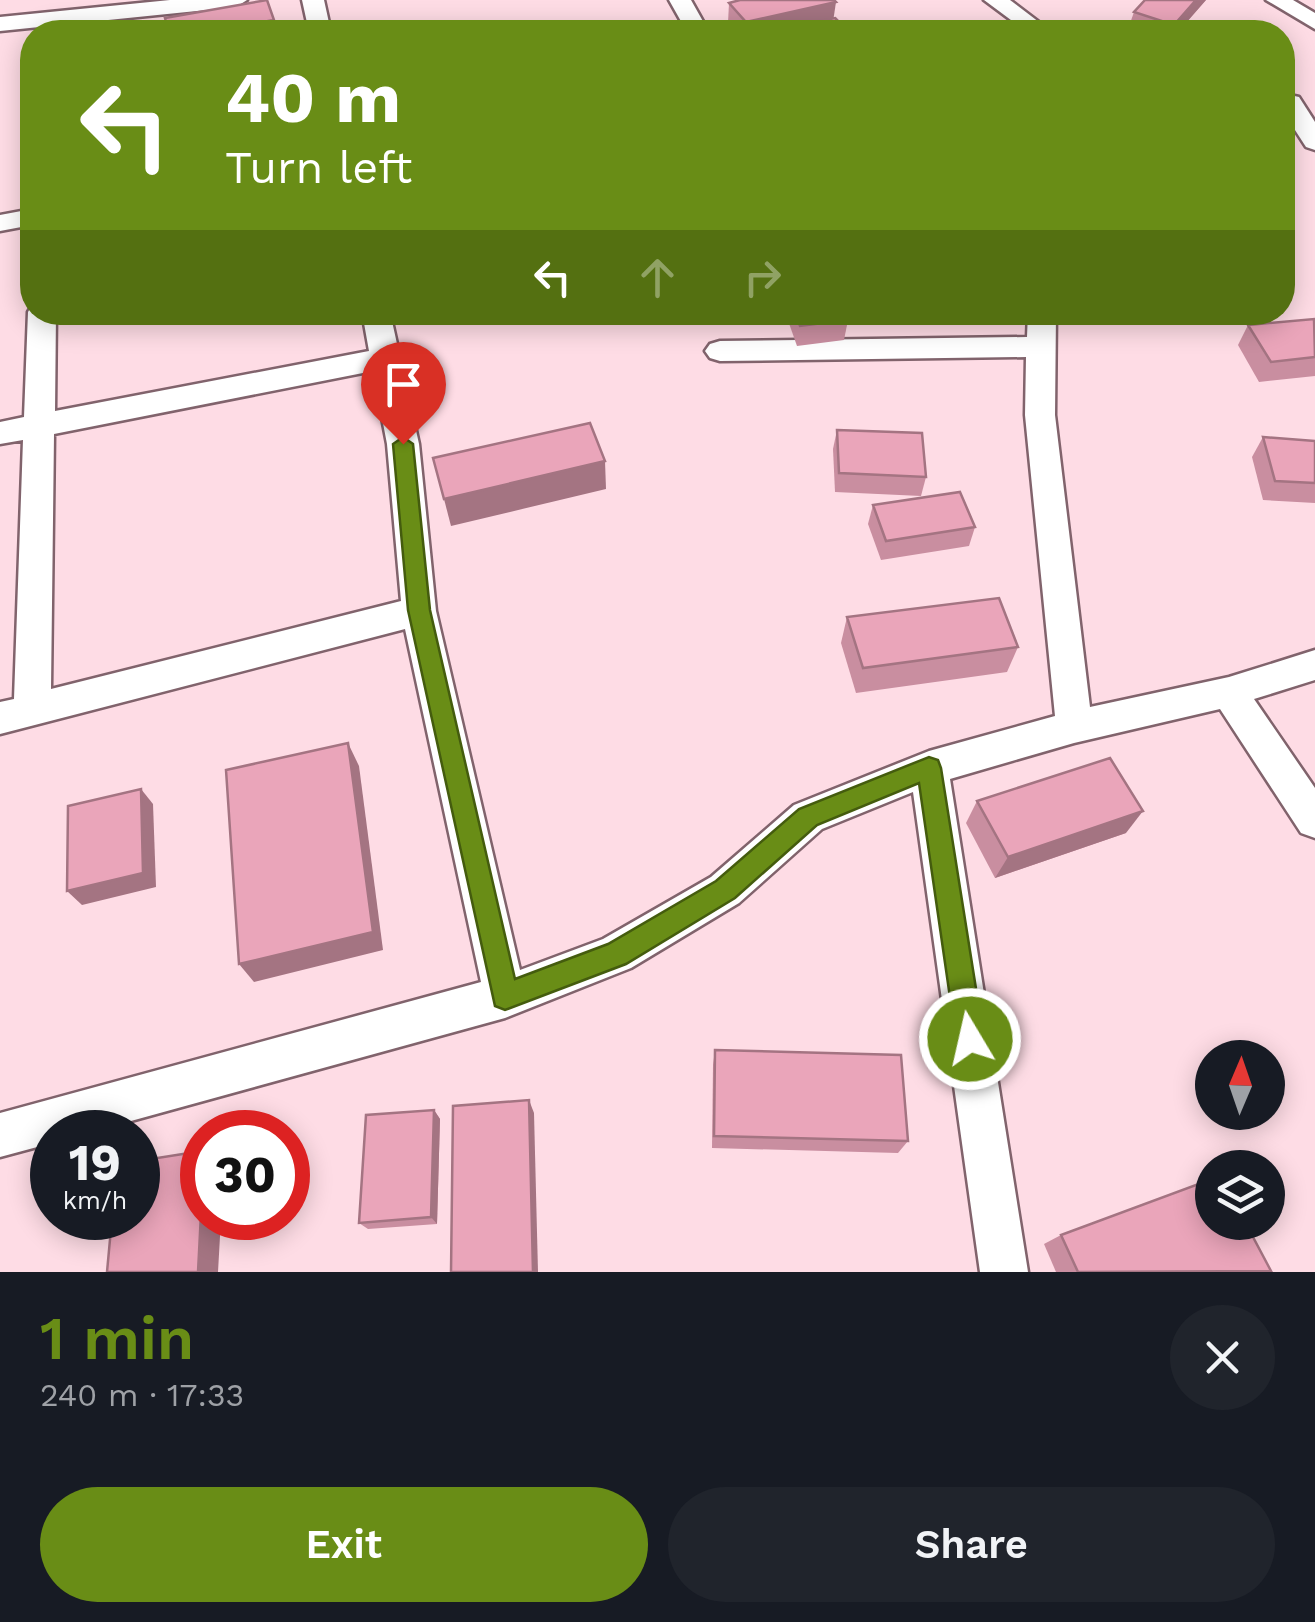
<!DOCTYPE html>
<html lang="en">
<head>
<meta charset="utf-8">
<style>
  :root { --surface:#171b24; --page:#20242c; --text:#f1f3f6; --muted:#9ea1a6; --accent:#698d16 }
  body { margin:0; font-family:"Work Sans",sans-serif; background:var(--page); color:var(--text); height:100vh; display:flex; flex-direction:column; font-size:38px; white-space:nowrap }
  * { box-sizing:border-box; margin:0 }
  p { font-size:32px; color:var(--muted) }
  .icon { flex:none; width:55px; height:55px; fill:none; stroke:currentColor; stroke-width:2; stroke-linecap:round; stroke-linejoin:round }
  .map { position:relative; height:1272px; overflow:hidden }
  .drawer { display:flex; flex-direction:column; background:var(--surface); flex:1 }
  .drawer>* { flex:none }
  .hud { position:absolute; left:20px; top:20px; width:1275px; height:305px; border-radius:40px; box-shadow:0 5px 25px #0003; background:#698d16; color:#fff; overflow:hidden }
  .needle { width:65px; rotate:2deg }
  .buttons { position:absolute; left:1195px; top:1040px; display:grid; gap:20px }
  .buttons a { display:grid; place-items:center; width:90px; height:90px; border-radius:50%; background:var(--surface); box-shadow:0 5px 25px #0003; font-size:50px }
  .speed { position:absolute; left:30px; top:1110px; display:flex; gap:20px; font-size:50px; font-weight:700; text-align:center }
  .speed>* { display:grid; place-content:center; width:130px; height:130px; border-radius:50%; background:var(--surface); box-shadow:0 5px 25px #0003; line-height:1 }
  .speed small { font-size:25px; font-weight:400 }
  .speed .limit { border:15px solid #d22; background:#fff; color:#111 }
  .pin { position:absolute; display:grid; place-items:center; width:85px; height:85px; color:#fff; margin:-102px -42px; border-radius:50% 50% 50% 0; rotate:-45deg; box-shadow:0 0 10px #0007 }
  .pin .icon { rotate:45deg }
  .me { position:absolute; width:110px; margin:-55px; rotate:351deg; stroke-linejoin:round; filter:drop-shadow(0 0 8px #0008) }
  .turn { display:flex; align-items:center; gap:35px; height:210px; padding:0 40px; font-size:45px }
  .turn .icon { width:130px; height:130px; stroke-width:2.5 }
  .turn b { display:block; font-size:70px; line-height:85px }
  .lanes { display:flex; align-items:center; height:95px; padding:0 40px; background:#0003; justify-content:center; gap:50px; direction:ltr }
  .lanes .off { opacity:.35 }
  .round { display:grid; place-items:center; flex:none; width:105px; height:105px; border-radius:52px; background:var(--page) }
  .summary { display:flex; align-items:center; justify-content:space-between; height:170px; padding:0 40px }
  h1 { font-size:60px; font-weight:600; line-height:75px; color:var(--accent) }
  .primary-button { display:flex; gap:20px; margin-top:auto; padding:20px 40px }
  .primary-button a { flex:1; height:115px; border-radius:60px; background:var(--accent); color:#fff; font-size:40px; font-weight:600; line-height:115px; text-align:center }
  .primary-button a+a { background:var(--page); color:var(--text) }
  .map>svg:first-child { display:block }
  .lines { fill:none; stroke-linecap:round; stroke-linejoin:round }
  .minor-casing { stroke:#81636c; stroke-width:5 }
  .minor { fill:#fff; fill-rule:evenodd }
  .wall { fill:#c98ea0 }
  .shaded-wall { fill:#a47482 }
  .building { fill:#eaa5ba; stroke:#a47482; stroke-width:2.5 }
  .route { fill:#698d16; stroke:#445c0e; stroke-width:2.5 }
</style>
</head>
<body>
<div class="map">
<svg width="1315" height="1272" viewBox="0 0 1315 1272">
  <rect width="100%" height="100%" fill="#fedce5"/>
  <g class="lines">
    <defs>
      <g id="minor">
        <polygon points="170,0 247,0 236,7 0,31 0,17"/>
        <polygon points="302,0 324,0 331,32 309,32"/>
        <polygon points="669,0 691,0 709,32 687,32"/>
        <polygon points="984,0 1010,0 1052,32 1027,32"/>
        <polygon points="1266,0 1293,0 1315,13 1315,29"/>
        <polygon points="1290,95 1299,97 1315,122 1315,150 1306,147 1282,110 1282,97"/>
        <polygon points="32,209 32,225 0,231 0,215"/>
        <path d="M 32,305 L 32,312 L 56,312 L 55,411 L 369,351 L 362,312 L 390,312 L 419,444 L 436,611 L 520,970 L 603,939 L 711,877 L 794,805 L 929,751 L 1055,716 L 1025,415 L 1026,357 L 720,361 L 710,358 L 705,351 L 710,344 L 720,341 L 1027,337 L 1028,312 L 1056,312 L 1055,415 L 1090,707 L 1229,677 L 1315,650 L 1315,680 L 1254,699 L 1315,788 L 1315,838 L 1301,833 L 1220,709 L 1074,743 L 950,779 L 1028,1272 L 980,1272 L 913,792 L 822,829 L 739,903 L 631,968 L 505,1018 L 91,1132 L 52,1132 L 52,1143 L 0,1157 L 0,1113 L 481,982 L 405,629 L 0,734 L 0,702 L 14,699 L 23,440 L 0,444 L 0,422 L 24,417 L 28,312 ZM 373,371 L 387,444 L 401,601 L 51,689 L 54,434 Z"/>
      </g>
    </defs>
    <use href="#minor" class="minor-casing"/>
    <use href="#minor" class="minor"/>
  </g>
  <g class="wall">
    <polygon points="1145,0 1206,0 1178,32 1127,32 1134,12"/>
    <polygon points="729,3 834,18 849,32 736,32 728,23"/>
    <polygon points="785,312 845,312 848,320 844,340 797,346"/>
    <polygon points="1315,320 1315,376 1259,382 1238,345 1248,325"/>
    <polygon points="837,430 926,477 921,496 835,492 833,449"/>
    <polygon points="1263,437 1315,441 1315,503 1263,500 1252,457"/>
    <polygon points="873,505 975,527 969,546 881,560 868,524"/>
    <polygon points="847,617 1018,647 1007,672 856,693 841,643"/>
    <polygon points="977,801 1126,833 995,878 966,823"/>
    <polygon points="715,1050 908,1141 898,1153 712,1148 713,1065"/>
    <polygon points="434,1110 440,1119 437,1224 368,1229 359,1223"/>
    <polygon points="1061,1235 1270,1272 1056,1272 1044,1244"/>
  </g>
  <g class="shaded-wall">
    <polygon points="1196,0 1206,0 1178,32 1171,32 1174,25"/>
    <polygon points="836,2 833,22 788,32 745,32 746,22"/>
    <polygon points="274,20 277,32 206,32"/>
    <polygon points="605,461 606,489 451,526 444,499"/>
    <polygon points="348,743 359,766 383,950 254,982 239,964"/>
    <polygon points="141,789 153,804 156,887 82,905 67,891"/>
    <polygon points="1143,811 1126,833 995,878 1008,857"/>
    <polygon points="529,1100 534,1113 538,1272 533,1272"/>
    <polygon points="434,1110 440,1119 437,1224 431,1217"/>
    <polygon points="202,1194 202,1218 221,1218 218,1272 198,1272"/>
  </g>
  <g class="building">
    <polygon points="267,0 274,20 206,32 169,32 165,18"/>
    <polygon points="740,0 834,0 836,2 746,22 729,3"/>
    <polygon points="1145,0 1196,0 1174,25 1134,12"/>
    <polygon points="835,18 849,32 766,32"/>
    <polygon points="795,312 845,312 848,320 800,326"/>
    <polygon points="1314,319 1315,357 1271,362 1248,325"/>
    <polygon points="590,423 605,461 444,499 433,458"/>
    <polygon points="837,430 922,433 926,477 839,473"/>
    <polygon points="1263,437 1315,441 1315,483 1275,481"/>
    <polygon points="960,492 975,527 886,541 873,505"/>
    <polygon points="999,598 1018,647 863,668 847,617"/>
    <polygon points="348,743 373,932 239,964 226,770"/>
    <polygon points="1110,758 1143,811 1008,857 977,801"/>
    <polygon points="141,789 143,873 67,891 68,806"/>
    <polygon points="715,1050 901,1055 908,1141 714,1136"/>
    <polygon points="529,1100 533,1272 451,1272 453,1106"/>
    <polygon points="434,1110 431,1217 359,1223 366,1115"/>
    <polygon points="202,1151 202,1194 198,1272 107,1272 112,1218 138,1218 138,1161"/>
    <polygon points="1212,1179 1212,1222 1245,1222 1271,1271 1078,1272 1061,1235"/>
  </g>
  <polygon class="route" points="403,437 413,444 430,610 515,979 608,944 716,881 799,809 929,757 938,760 941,768 984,1039 980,1049 970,1053 960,1049 956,1039 919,783 817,825 735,898 626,964 505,1010 495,1006 408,610 393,444"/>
</svg>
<div class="buttons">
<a><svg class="needle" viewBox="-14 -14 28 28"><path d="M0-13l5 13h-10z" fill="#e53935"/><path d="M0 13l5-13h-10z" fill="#9ea1a6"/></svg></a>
<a><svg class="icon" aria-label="layers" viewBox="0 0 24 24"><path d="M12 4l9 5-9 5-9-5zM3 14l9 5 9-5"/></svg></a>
</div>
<div class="speed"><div>19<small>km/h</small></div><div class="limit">30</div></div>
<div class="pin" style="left:403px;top:444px;background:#d93025"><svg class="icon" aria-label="arrive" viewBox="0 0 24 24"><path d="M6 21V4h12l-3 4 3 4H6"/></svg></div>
<svg class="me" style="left:970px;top:1039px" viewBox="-20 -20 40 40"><circle r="17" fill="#698d16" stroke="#fff" stroke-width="3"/><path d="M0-11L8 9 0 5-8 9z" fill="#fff"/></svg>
<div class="hud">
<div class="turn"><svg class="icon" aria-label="left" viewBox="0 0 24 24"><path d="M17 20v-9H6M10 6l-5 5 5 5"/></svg><div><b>40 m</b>Turn left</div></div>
<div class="lanes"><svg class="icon" aria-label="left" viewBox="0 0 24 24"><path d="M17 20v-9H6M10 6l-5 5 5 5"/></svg><svg class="icon off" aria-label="ahead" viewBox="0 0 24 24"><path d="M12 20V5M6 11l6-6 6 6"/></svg><svg class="icon off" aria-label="right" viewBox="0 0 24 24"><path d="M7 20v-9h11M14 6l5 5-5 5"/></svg></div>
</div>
</div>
<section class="drawer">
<div class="summary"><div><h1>1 min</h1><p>240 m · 17:33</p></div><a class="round"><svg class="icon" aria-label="close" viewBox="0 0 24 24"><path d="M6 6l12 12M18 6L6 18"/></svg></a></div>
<div class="primary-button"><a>Exit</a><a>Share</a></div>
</section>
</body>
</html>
